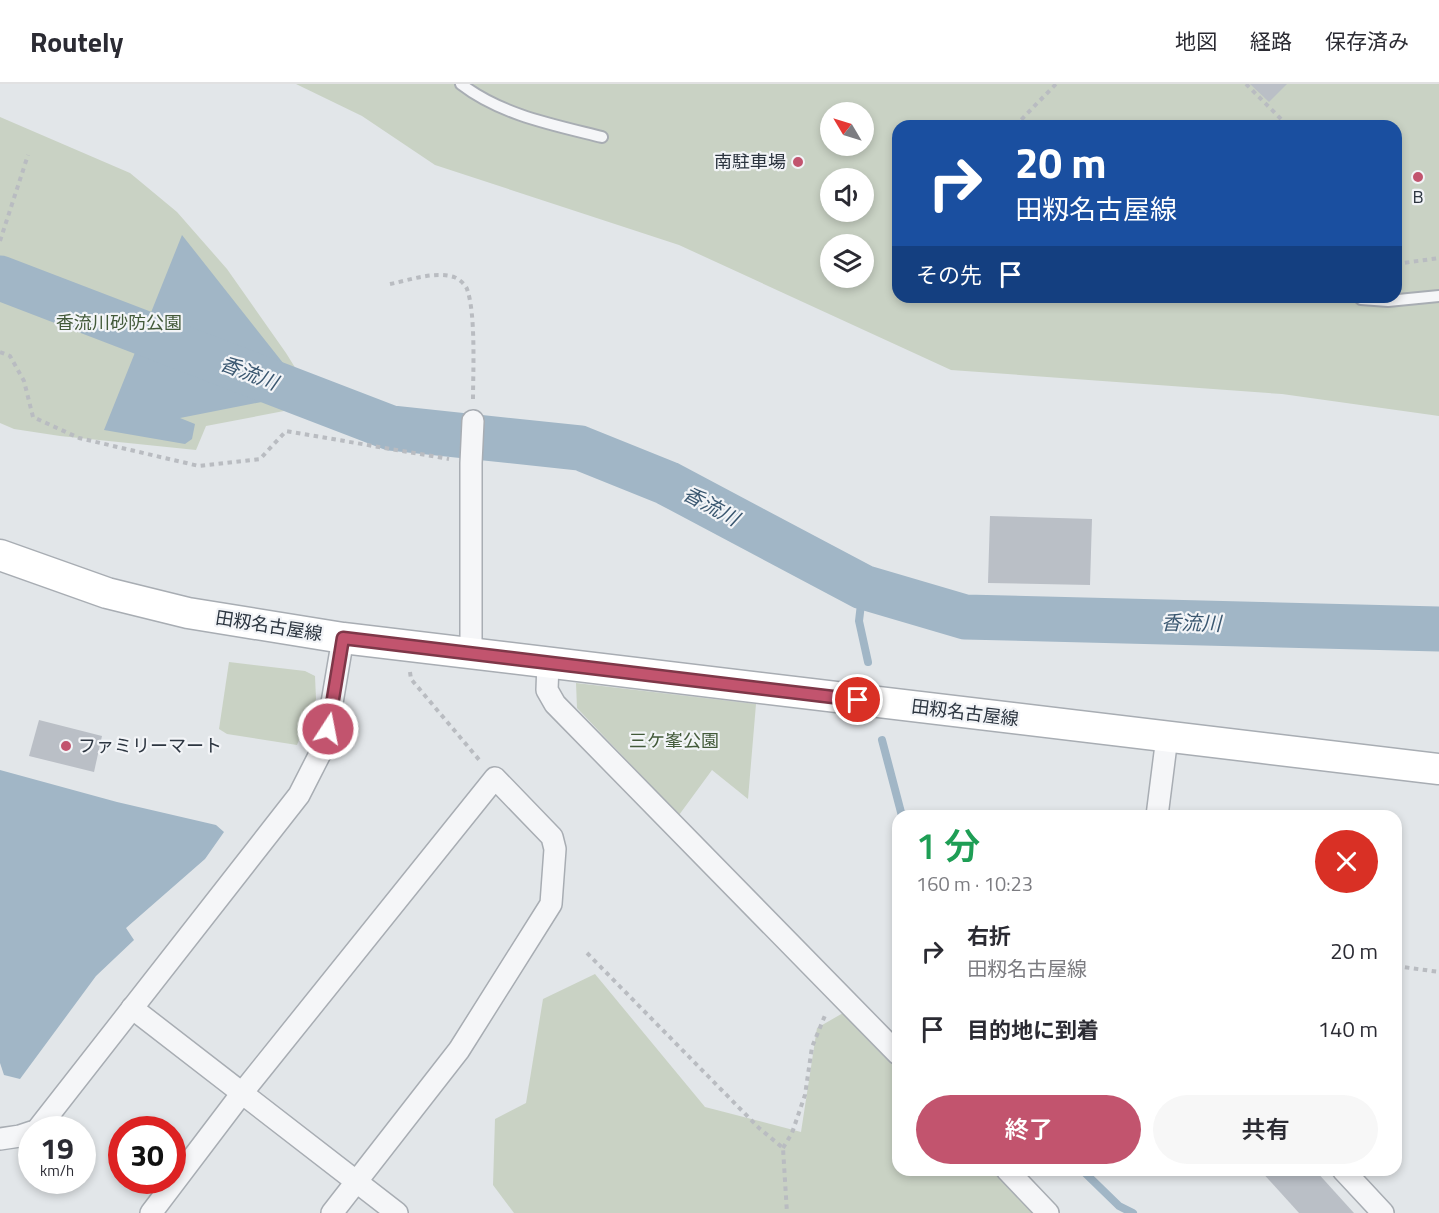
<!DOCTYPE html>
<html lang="ja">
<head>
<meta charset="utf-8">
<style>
  :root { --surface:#fff; --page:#f7f7f7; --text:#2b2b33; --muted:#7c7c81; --line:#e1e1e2; --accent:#c2546e }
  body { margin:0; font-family:"Titillium Web","Noto Sans JP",sans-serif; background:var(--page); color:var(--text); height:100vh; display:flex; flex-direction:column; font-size:22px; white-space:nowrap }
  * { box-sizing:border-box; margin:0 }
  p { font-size:20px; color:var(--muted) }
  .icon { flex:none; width:33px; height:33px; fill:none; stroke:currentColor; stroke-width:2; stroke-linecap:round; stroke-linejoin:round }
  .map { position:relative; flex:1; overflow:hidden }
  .panel { position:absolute; left:892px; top:726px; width:510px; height:366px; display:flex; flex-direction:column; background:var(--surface); border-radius:18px; box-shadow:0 3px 9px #0003 }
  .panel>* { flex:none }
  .hud { position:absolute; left:892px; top:36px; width:510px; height:183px; border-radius:18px; box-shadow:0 3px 9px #0003; background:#1a4fa0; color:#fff; overflow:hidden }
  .needle { width:39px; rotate:308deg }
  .tools { position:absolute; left:820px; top:18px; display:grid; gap:12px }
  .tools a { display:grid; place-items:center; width:54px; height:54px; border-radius:50%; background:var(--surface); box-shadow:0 3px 9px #0003; font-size:30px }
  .speed { position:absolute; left:18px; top:1032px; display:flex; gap:12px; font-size:30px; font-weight:700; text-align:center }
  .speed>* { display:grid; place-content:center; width:78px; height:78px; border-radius:50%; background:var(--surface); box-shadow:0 3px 9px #0003; line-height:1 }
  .speed small { font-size:15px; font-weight:400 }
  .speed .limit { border:9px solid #d22; background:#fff; color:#111 }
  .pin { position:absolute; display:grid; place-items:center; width:51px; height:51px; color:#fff; margin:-26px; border:3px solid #fff; border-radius:50%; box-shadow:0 2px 6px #0007 }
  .me { position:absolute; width:66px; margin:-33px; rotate:11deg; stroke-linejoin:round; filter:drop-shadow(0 0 4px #0008) }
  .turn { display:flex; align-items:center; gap:21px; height:126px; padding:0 24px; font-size:27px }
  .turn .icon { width:78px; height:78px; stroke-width:2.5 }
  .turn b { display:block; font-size:42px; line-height:51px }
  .then { display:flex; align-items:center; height:57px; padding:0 24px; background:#0003; gap:12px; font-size:22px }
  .round { display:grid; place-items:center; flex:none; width:63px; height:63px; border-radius:32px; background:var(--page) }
  .headline { display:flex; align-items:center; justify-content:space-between; height:102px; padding:0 24px }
  h1 { font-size:36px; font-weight:600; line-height:45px; color:#1e9e55 }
  .action { display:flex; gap:12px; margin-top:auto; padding:12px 24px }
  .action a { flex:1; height:69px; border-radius:36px; background:var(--accent); color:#fff; font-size:24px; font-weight:600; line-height:69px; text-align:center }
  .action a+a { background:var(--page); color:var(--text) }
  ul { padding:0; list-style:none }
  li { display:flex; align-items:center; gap:18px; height:78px; padding:0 24px }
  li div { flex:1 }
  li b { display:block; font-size:22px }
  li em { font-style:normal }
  header { display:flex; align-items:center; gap:36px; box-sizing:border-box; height:84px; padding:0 30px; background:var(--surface); border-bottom:2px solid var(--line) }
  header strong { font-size:28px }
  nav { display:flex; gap:33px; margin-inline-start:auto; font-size:21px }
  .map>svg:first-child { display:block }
  .green { fill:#c9d2c4; fill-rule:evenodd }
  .water { fill:#a1b6c6 }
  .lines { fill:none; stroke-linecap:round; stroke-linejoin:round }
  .stream { stroke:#a1b6c6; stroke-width:8 }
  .river { stroke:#a1b6c6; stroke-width:45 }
  .building { fill:#babfc6 }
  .lane-casing { stroke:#a8adb3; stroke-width:14 }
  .street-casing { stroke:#a8adb3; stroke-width:24 }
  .secondary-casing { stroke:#a8adb3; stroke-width:33 }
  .path { stroke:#b9bcc1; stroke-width:4; stroke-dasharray:4.5 4.5; stroke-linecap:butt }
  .lane { stroke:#f5f6f8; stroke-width:10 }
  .street { stroke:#f5f6f8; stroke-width:21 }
  .secondary { stroke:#fff; stroke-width:30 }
  .route-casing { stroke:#7e3748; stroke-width:15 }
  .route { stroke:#c2546e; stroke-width:10 }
  .poi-dot { fill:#c2546e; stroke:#f2f4f7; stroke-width:2 }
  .labels { text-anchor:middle; stroke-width:4.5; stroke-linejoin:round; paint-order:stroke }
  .poi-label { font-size:18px; fill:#2c3540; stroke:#f2f4f7; text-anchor:end }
  .park-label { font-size:18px; fill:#435a3a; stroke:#f2f4f7 }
  .street-label { font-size:18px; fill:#2c3540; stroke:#f2f4f7 }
  .water-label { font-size:20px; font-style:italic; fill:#3a5770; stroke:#f2f4f7 }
</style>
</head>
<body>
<header>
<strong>Routely</strong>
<nav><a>地図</a><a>経路</a><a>保存済み</a></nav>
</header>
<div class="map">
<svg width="1439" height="1129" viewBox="0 0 1439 1129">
  <rect width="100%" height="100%" fill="#e2e6e9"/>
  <g class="green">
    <path d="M 296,0 L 1439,0 L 1439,332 L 1282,310 L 951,286 L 679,161 L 435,81 L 362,32 ZM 831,28 L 864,28 L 864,62 L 831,62 ZM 898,42 L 1396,42 L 1396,213 L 898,213 ZM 831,94 L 864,94 L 864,128 L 831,128 ZM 831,160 L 864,160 L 864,194 L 831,194 Z"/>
    <polygon points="0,33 130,89 177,128 227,185 286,269 299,290 284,327 206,342 196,366 60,352 14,345 0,339"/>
    <polygon points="229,578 305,587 315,592 316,615 297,661 227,650 219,645"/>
    <polygon points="576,599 756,620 748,715 712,686 679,731 577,624"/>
    <polygon points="595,890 705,1023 801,1048 817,944 843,929 898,987 898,1086 994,1086 1035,1129 514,1129 493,1101 495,1035 526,1019 543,915"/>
  </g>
  <g class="water">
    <polygon points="182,151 291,289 277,315 180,334 195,340 192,355 185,360 104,346"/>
    <polygon points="0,686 117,718 216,741 224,748 205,775 126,844 134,856 96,892 20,995 4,991 0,979"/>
  </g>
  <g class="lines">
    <g class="stream">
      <polyline points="863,503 859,537 868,578"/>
      <polyline points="882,656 902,732"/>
      <polyline points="1082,1086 1119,1122 1133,1129"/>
    </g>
    <polyline class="river" points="0,194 391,344 580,364 667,399 863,503 965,533 1439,545"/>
  </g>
  <g class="building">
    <polygon points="1250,0 1287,0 1269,18"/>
    <polygon points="990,432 1092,435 1090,501 988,499"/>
    <polygon points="39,636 102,652 94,688 29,672"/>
    <polygon points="1260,1086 1315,1086 1354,1129 1299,1129"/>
  </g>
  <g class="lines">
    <defs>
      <g id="lane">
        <path d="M 461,0 C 501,31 554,41 602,53"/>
        <polyline points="1359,213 1361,215 1388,217 1439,212"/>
      </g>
      <g id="street">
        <polyline points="471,570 471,379 473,337"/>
        <polyline points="548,579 547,606 555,620 898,970"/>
        <polyline points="1157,732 1167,653"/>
        <polyline points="132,924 397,1129"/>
        <polyline points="37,1046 299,711 325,660 343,554"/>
        <polyline points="0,1055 20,1052 32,1048"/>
        <polyline points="1007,1086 1048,1129"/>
        <polyline points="1343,1086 1383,1129"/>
        <polyline points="151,1129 242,1009 495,694 552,753 555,765 551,820 459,966 332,1129"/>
      </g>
      <polyline id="secondary" points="0,471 107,509 188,529 343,554 1439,685"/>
    </defs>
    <use href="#lane" class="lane-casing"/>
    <use href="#street" class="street-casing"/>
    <use href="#secondary" class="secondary-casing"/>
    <g class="path">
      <polyline points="1246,0 1288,42"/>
      <polyline points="1015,42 1056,0"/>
      <polyline points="0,157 28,71"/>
      <polyline points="1396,180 1439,174"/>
      <path d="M 390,200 C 410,196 434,187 454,193 C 459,195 465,200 467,205 C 476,230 473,288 473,316"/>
      <polyline points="0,268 10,272 24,297 33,333 79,354 199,382 260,375 286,347 449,375"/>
      <polyline points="410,588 411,595 481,678"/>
      <polyline points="587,869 759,1044 783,1064 787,1129"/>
      <polyline points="1396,882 1439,888"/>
      <polyline points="783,1064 792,1049 805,1011 812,963 826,929"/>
    </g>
    <use href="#lane" class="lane"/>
    <use href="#street" class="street"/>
    <use href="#secondary" class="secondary"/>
  </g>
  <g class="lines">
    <defs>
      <polyline id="route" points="328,645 343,554 858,616"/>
    </defs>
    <use href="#route" class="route-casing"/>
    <use href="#route" class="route"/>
  </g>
  <g class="poi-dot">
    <circle cx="798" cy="78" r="6"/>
    <circle cx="1418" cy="93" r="6"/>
    <circle cx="66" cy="662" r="6"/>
  </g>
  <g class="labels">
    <g class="poi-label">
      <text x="786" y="84">南駐車場</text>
      <text x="1418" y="119" text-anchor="middle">B</text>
      <text x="78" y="668" text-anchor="start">ファミリーマート</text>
    </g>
    <g class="park-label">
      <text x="119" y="245">香流川砂防公園</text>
      <text x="674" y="663">三ケ峯公園</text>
    </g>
    <g class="street-label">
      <text transform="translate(269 542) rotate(9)" y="6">田籾名古屋線</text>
      <text transform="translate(965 629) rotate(7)" y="6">田籾名古屋線</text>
    </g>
    <g class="water-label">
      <text transform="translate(249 289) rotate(21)" y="7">香流川</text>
      <text transform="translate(711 422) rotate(28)" y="7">香流川</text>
      <text transform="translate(1191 539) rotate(1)" y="7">香流川</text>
    </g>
  </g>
</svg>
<div class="tools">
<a><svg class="needle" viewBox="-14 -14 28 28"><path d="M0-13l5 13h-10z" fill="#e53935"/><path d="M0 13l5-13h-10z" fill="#7c7c81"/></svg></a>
<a><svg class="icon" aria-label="sound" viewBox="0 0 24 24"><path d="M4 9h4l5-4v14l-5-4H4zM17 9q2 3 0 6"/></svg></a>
<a><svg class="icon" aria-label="layers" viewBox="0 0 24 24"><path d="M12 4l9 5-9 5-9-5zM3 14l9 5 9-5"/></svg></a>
</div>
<div class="speed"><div>19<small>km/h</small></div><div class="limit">30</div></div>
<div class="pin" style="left:858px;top:616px;background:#d93025"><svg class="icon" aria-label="arrive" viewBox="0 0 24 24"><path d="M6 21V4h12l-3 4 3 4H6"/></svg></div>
<svg class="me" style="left:328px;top:645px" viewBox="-20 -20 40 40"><circle r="17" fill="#c2546e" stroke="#fff" stroke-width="3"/><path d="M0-11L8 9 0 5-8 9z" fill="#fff"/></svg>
<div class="hud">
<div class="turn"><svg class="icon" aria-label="right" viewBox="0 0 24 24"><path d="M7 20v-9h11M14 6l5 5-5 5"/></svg><div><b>20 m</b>田籾名古屋線</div></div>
<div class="then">その先<svg class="icon" aria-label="arrive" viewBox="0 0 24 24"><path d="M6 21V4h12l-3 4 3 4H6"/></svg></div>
</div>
<section class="panel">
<div class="headline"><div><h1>1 分</h1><p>160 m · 10:23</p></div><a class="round" style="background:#d93025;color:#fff"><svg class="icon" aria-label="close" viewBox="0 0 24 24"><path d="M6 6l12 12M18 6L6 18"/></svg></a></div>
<ul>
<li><svg class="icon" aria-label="right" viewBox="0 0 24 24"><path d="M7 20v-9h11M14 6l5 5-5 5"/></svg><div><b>右折</b><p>田籾名古屋線</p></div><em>20 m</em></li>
<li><svg class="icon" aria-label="arrive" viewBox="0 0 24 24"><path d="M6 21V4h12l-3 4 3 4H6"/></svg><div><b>目的地に到着</b></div><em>140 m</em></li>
</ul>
<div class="action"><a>終了</a><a>共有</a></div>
</section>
</div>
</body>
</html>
